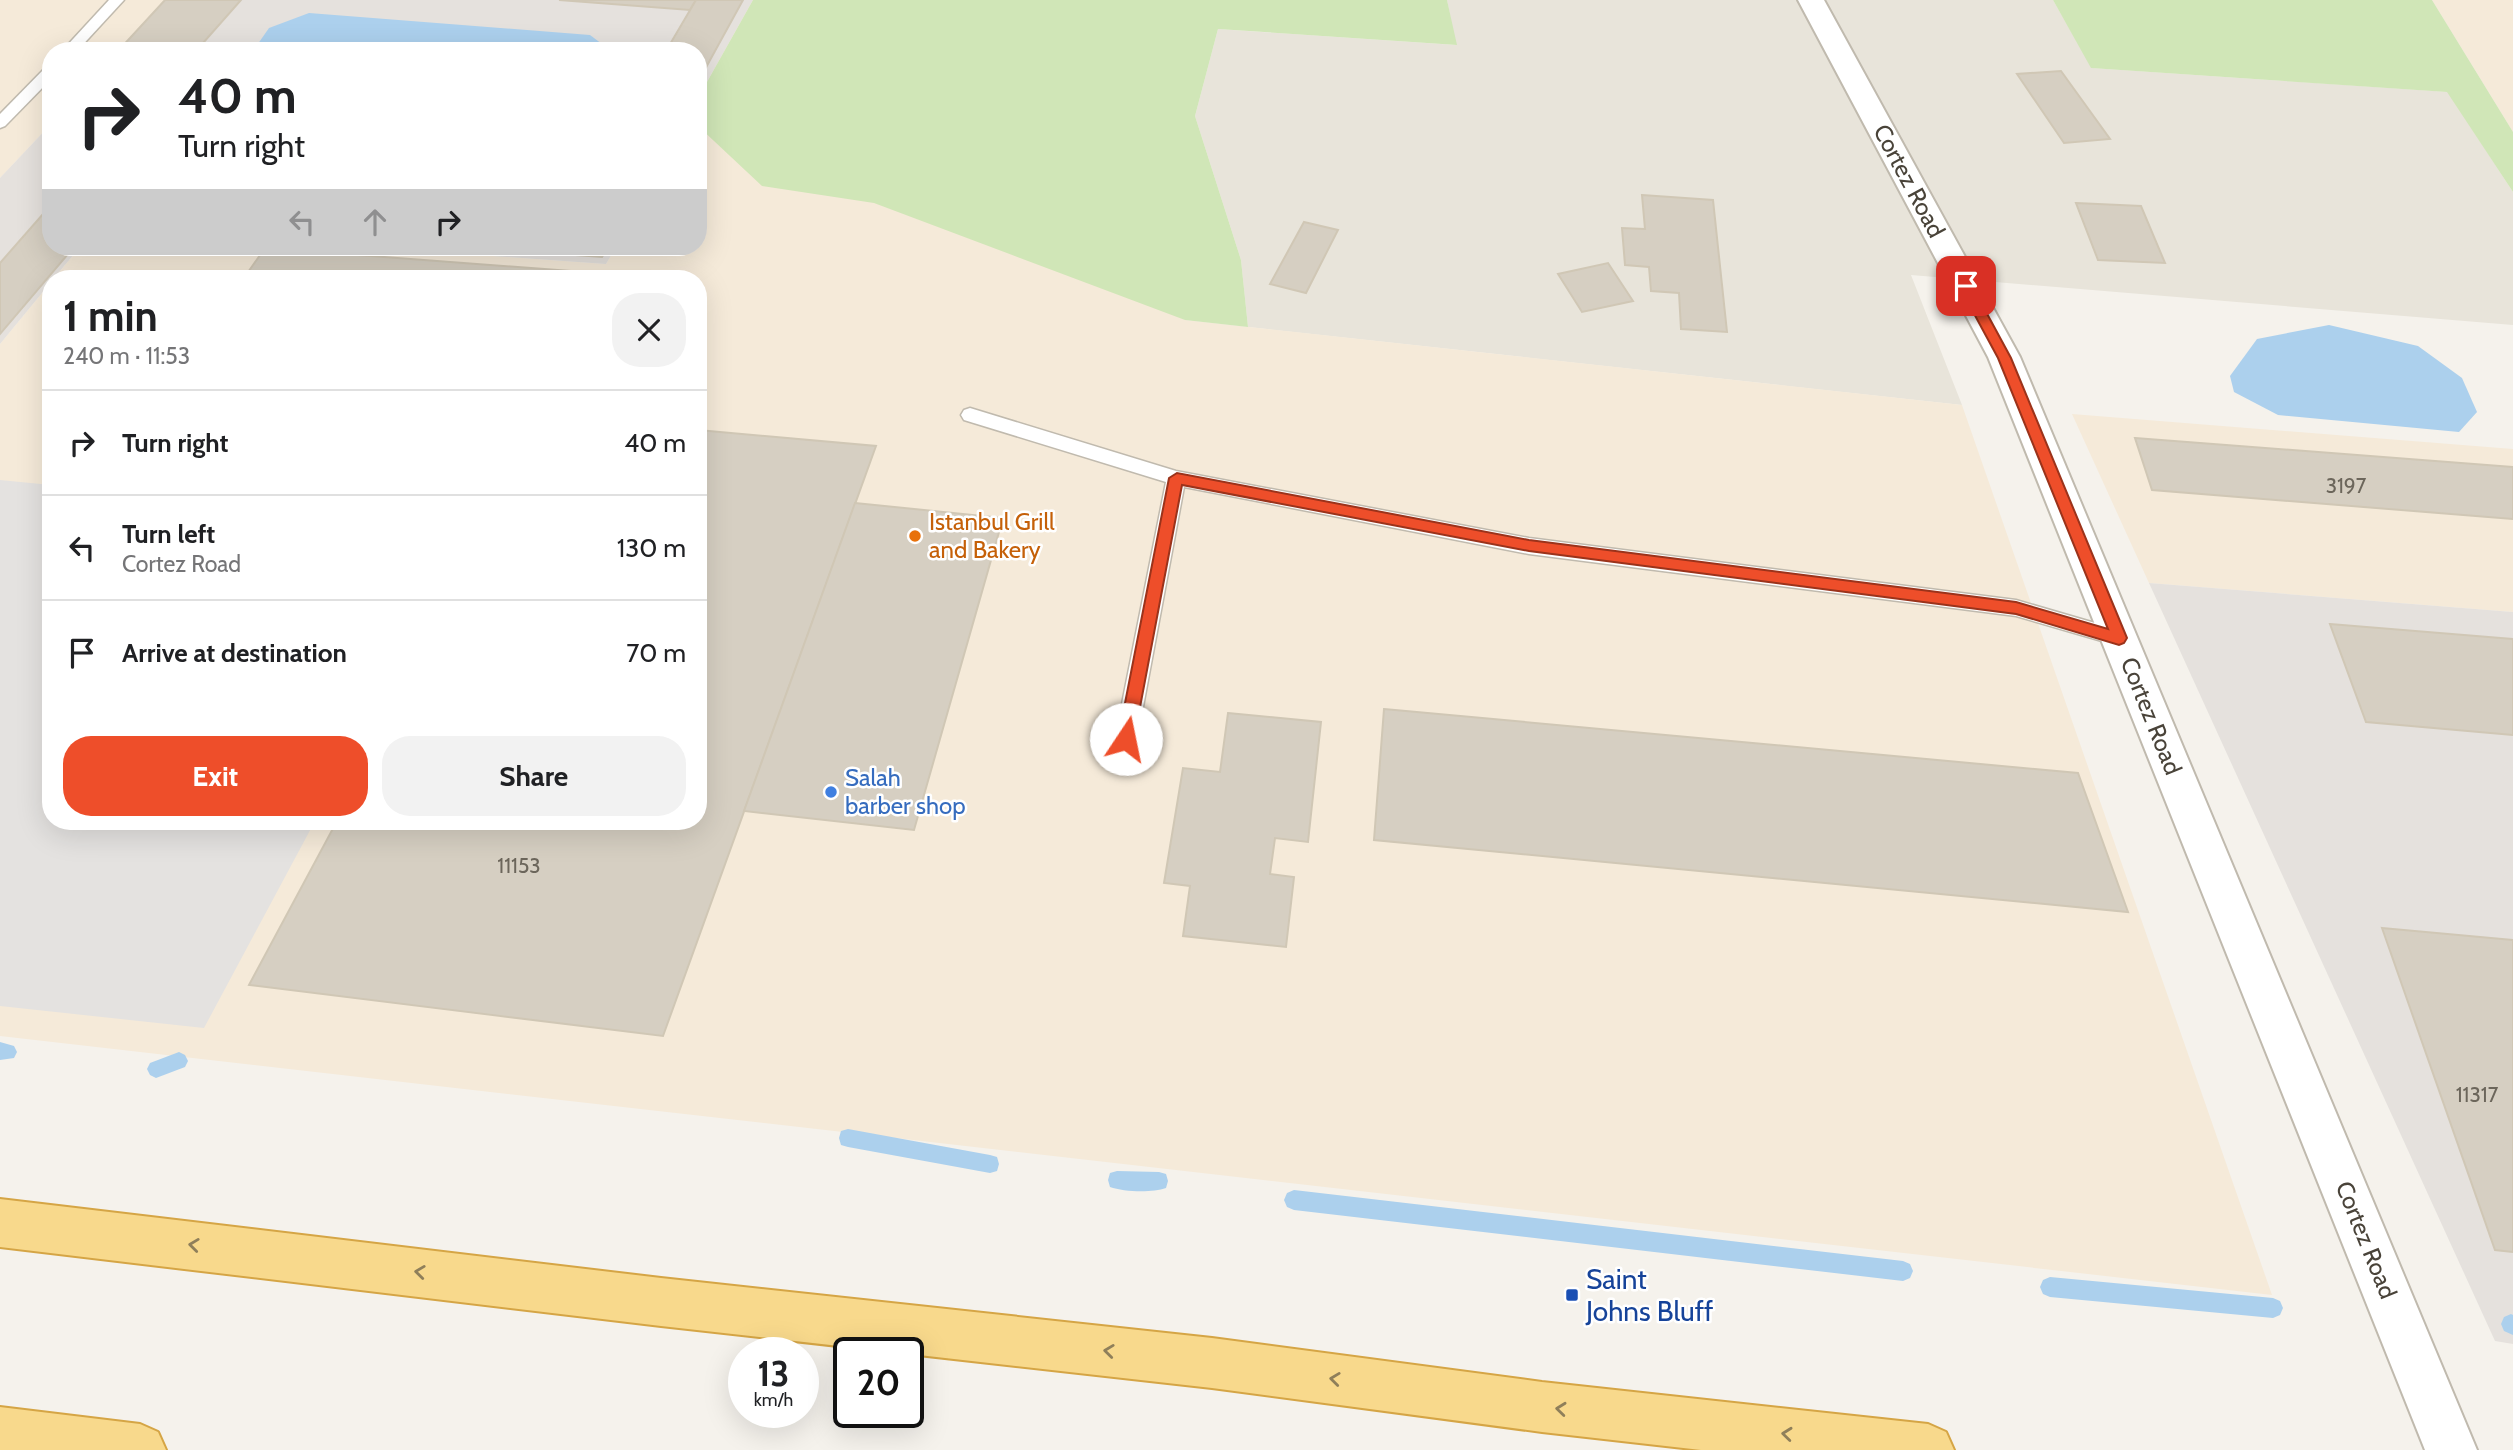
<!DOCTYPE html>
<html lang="en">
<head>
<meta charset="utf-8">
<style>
  :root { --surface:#fff; --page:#f2f2f2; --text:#202124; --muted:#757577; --line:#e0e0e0; --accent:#ee4e2a }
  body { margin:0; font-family:Cabin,sans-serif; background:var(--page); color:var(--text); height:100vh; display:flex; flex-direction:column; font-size:26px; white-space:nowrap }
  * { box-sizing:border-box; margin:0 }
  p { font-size:23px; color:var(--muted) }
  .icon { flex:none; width:38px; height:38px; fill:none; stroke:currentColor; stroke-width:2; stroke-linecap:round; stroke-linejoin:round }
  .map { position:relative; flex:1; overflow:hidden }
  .sheet { position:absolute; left:42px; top:270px; width:665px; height:560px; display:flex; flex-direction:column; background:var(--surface); border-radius:28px; box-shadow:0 7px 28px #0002 }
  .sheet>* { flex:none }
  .top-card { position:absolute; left:42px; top:42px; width:665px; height:214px; border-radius:28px; box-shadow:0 7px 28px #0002; background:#fff; color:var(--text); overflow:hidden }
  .speed { position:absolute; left:728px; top:1337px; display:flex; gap:14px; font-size:35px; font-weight:700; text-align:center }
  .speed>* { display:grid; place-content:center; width:91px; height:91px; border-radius:50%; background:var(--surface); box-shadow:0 7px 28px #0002; line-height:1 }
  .speed small { font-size:18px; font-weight:400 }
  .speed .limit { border:4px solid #111; border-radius:10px; background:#fff; color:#111 }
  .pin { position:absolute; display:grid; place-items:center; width:60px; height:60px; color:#fff; margin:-30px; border-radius:14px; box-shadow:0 4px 10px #0006 }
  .me { position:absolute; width:77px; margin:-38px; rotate:11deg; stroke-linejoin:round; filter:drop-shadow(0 0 5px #0008) }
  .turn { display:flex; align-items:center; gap:24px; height:147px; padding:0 21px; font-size:32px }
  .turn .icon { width:91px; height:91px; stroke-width:2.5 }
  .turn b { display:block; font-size:49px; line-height:60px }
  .lanes { display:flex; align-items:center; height:66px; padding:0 21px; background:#0003; justify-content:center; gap:35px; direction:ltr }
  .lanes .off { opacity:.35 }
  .round { display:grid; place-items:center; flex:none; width:74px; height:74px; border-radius:28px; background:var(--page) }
  .headline { display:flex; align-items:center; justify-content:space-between; height:119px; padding:0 21px }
  h1 { font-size:42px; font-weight:700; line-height:52px }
  .button { display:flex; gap:14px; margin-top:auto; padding:14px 21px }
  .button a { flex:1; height:80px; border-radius:28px; background:var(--accent); color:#fff; font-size:28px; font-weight:700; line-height:80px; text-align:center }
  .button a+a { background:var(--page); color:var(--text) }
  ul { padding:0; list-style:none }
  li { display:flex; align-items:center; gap:21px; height:105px; padding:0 21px; border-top:2px solid var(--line) }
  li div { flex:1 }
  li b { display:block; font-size:26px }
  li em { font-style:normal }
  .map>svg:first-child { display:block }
  .residential { fill:#e8e4da }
  .commercial { fill:#f5ead9 }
  .industrial { fill:#e5e1dd }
  .green { fill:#d0e6b7 }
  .parking { fill:#e4e2e0 }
  .water { fill:#acd0ed }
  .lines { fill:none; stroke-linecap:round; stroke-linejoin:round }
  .stream { fill:#acd0ed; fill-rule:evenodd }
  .building { fill:#d6cfc2; stroke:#d0c7b5; stroke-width:2 }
  .service-casing { stroke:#c0baae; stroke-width:3 }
  .tertiary-casing { stroke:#c0baae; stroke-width:4 }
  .trunk-casing { stroke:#d5a545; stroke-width:4 }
  .service { fill:#fff; fill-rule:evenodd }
  .tertiary { fill:#fff; fill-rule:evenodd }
  .trunk { fill:#f8d98c; fill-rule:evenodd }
  .oneway { stroke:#8f7f5a }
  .route { fill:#ee4e2a; stroke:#9b331b; stroke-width:2 }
  .food-dot { fill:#e8710a; stroke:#fff; stroke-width:2.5 }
  .shop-dot { fill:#3f7fe0; stroke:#fff; stroke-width:2.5 }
  .transit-dot { fill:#1a4fb4; stroke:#fff; stroke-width:2.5 }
  .labels { text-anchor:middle; stroke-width:5; stroke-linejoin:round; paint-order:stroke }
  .number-label { font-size:21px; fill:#6c665b }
  .street-label { font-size:24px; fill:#494339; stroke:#fff }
  .food-label { font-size:24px; fill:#c56008; stroke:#fff; text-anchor:start }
  .shop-label { font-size:24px; fill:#366cbe; stroke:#fff; text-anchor:start }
  .near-transit-label { font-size:28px; fill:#164399; stroke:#fff; text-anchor:start }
</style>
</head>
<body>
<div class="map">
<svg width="2513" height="1450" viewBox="0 0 2513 1450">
  <rect width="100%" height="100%" fill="#f5f2ec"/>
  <polygon class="residential" points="1447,0 2053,0 2092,68 2448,92 2513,192 2513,325 1911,275 1962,405 1248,327 1241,260 1195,116 1218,29 1456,45"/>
  <g class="commercial">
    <polygon points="0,0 166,0 119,51 51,51 51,124 0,178"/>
    <polygon points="753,0 1185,320 1962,405 2272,1295 0,1036 0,344 51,282 51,821 698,821 698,278 54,278 80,247 367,247 606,264 616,247 698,247 698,98"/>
    <polygon points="2432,0 2513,0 2513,132"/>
    <polygon points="2072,414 2513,449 2513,612 2149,583"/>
  </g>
  <g class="industrial">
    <polygon points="166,0 753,0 698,98 698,51 119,51"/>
    <polygon points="51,124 51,247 80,247 54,278 51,278 51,282 0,344 0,178"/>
    <polygon points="367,247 616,247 606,264"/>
    <polygon points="2149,583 2513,612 2513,1344 2495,1341"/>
  </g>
  <g class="green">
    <polygon points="753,0 1447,0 1457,45 1218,29 1195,116 1241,260 1248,327 1185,320 874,203 762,186 698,126 698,98"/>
    <polygon points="2053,0 2432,0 2513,132 2513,192 2447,92 2091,68"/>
  </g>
  <polygon class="parking" points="0,480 51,485 51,821 315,821 204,1028 0,1006"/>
  <g class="water">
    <polygon points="309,13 590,35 606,47 603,51 253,51 269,28"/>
    <polygon points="2329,325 2418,346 2462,378 2477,412 2459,432 2278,415 2234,392 2230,376 2257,339"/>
  </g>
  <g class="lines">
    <g class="stream">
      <polygon points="0,1042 14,1046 17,1052 14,1058 0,1060"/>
      <polygon points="179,1052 185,1055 188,1061 185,1067 156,1078 150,1075 147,1069 150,1063"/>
      <polygon points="848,1129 990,1155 997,1157 999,1164 997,1171 990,1173 848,1147 841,1145 839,1138 841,1131"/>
      <path d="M 1117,1171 L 1159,1172 L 1166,1174 L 1168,1181 L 1166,1188 C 1152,1193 1124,1192 1110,1187 L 1108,1180 L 1110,1173 Z"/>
      <polygon points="1294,1190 1903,1261 1910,1264 1913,1271 1910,1278 1903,1281 1294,1210 1287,1207 1284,1200 1287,1193"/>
      <polygon points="2050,1277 2273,1298 2280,1301 2283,1308 2280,1315 2273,1318 2050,1297 2043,1294 2040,1287 2043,1280"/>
      <polygon points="2511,1314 2513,1315 2513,1335 2504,1331 2501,1324 2504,1317"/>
    </g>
  </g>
  <g class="building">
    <polygon points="165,0 241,0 196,51 118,51"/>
    <polygon points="559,0 696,0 690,10"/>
    <polygon points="696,0 743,0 698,82 698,51 666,51"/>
    <polygon points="2061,71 2110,139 2064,143 2017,74"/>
    <polygon points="1642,195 1713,200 1727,332 1681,329 1679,293 1651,291 1649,267 1625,265 1622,228 1645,229"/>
    <polygon points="2076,203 2141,206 2165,263 2098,260"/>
    <polygon points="51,205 51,247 74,247 0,334 0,263"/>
    <polygon points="1304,222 1338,230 1306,293 1270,284"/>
    <polygon points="467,247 551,247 548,253"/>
    <polygon points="551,247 608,247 602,257 548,253"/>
    <polygon points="265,248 596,273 593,278 244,278"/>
    <polygon points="1608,263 1633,301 1582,312 1558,274"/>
    <polygon points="698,430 876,446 663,1036 249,985 337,821 698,821"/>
    <polygon points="2135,438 2513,467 2513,519 2152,490"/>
    <polygon points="855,503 1003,518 914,830 744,811"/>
    <polygon points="2330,624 2513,639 2513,735 2366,722"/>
    <polygon points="1384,709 2078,773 2128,912 1374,840"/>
    <polygon points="1228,713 1321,722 1308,842 1275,838 1270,874 1294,877 1286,947 1183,936 1190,886 1164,883 1183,768 1220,772"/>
    <polygon points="2382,928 2513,940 2513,1252 2495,1250"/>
  </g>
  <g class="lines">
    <defs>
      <g id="service">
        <polygon points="109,0 124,0 77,51 62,51"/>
        <polygon points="51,66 51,79 5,126 0,128 0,114 46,67"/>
        <polygon points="970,408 1176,471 1529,538 2016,600 2119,630 2126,632 2129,638 2126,644 2119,646 2016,616 1529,554 1184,487 1137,739 1133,745 1126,748 1119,745 1115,739 1166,482 964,420 961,415 964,410"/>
      </g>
      <polygon id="tertiary" points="1798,0 1824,0 2020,357 2477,1450 2425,1450 1988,357"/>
      <g id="trunk">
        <polygon points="0,1199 661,1278 1212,1338 1542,1382 1928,1424 1946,1432 1954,1450 1701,1450 1542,1432 1212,1388 661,1326 0,1247"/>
        <polygon points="0,1407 140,1424 158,1432 166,1450 0,1450"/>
      </g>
    </defs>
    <use href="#service" class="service-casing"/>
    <use href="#tertiary" class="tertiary-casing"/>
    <use href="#trunk" class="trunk-casing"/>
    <use href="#service" class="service"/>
    <use href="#tertiary" class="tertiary"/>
    <use href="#trunk" class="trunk"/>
  </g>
  <defs><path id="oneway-chevron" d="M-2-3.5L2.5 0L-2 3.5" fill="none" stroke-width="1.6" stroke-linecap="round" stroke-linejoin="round" transform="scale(1.75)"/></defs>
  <g class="oneway">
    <use href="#oneway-chevron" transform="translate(194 1245) rotate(-173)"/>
    <use href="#oneway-chevron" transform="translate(420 1272) rotate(-173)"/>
    <use href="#oneway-chevron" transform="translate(1109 1351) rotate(-173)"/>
    <use href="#oneway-chevron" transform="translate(1335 1379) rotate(-173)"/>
    <use href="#oneway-chevron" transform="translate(1561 1409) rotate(-174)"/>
    <use href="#oneway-chevron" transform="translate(1787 1434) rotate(-174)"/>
  </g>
  <polygon class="route" points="1966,282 1972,286 2011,358 2127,638 2124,643 2119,645 2016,614 1529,551 1182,485 1134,739 1131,744 1120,744 1118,739 1169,478 1177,473 1529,540 2016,602 2108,629 1998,358 1959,286"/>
  <circle class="food-dot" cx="915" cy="536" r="7"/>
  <circle class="shop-dot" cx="831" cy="792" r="7"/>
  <rect class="transit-dot" x="1565" y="1288" width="14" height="14" rx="3.5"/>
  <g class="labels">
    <g class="number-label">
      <text x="2346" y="493">3197</text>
      <text x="519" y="873">11153</text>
      <text x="2477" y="1102">11317</text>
    </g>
    <g class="street-label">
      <text transform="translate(1909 181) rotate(62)" y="8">Cortez Road</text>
      <text transform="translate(2151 716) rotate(68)" y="8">Cortez Road</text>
      <text transform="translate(2366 1240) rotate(68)" y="8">Cortez Road</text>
    </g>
    <g class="food-label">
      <text x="929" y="530">Istanbul Grill<tspan x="929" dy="28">and Bakery</tspan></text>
    </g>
    <g class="shop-label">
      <text x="845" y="786">Salah<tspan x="845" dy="28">barber shop</tspan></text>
    </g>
    <g class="near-transit-label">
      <text x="1586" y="1289">Saint<tspan x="1586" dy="32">Johns Bluff</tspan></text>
    </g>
  </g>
</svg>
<div class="speed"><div>13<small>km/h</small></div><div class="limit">20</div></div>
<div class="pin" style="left:1966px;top:286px;background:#d93025"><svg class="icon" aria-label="arrive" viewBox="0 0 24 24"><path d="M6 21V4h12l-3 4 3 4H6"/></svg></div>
<svg class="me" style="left:1126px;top:739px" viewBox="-20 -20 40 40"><circle r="19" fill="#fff"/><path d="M0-13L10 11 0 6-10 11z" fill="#ee4e2a"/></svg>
<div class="top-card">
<div class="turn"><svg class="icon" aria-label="right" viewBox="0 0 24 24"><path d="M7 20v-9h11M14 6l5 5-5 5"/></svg><div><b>40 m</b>Turn right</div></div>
<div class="lanes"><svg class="icon off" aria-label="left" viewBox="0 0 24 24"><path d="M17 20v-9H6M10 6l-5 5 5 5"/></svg><svg class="icon off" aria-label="ahead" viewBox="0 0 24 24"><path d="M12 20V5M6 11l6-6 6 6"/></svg><svg class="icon" aria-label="right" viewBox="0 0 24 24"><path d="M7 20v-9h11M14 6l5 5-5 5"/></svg></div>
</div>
<section class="sheet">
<div class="headline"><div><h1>1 min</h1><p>240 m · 11:53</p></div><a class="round"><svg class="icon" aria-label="close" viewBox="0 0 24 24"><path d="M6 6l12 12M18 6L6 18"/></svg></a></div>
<ul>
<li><svg class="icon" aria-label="right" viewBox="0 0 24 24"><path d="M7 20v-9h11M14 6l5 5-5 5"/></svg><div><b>Turn right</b></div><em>40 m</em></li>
<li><svg class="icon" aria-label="left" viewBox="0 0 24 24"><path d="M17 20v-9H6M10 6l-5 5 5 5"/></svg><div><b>Turn left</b><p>Cortez Road</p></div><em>130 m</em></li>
<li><svg class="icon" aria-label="arrive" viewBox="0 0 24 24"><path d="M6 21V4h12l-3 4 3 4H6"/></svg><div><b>Arrive at destination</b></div><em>70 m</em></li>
</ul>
<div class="button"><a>Exit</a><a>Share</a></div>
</section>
</div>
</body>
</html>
